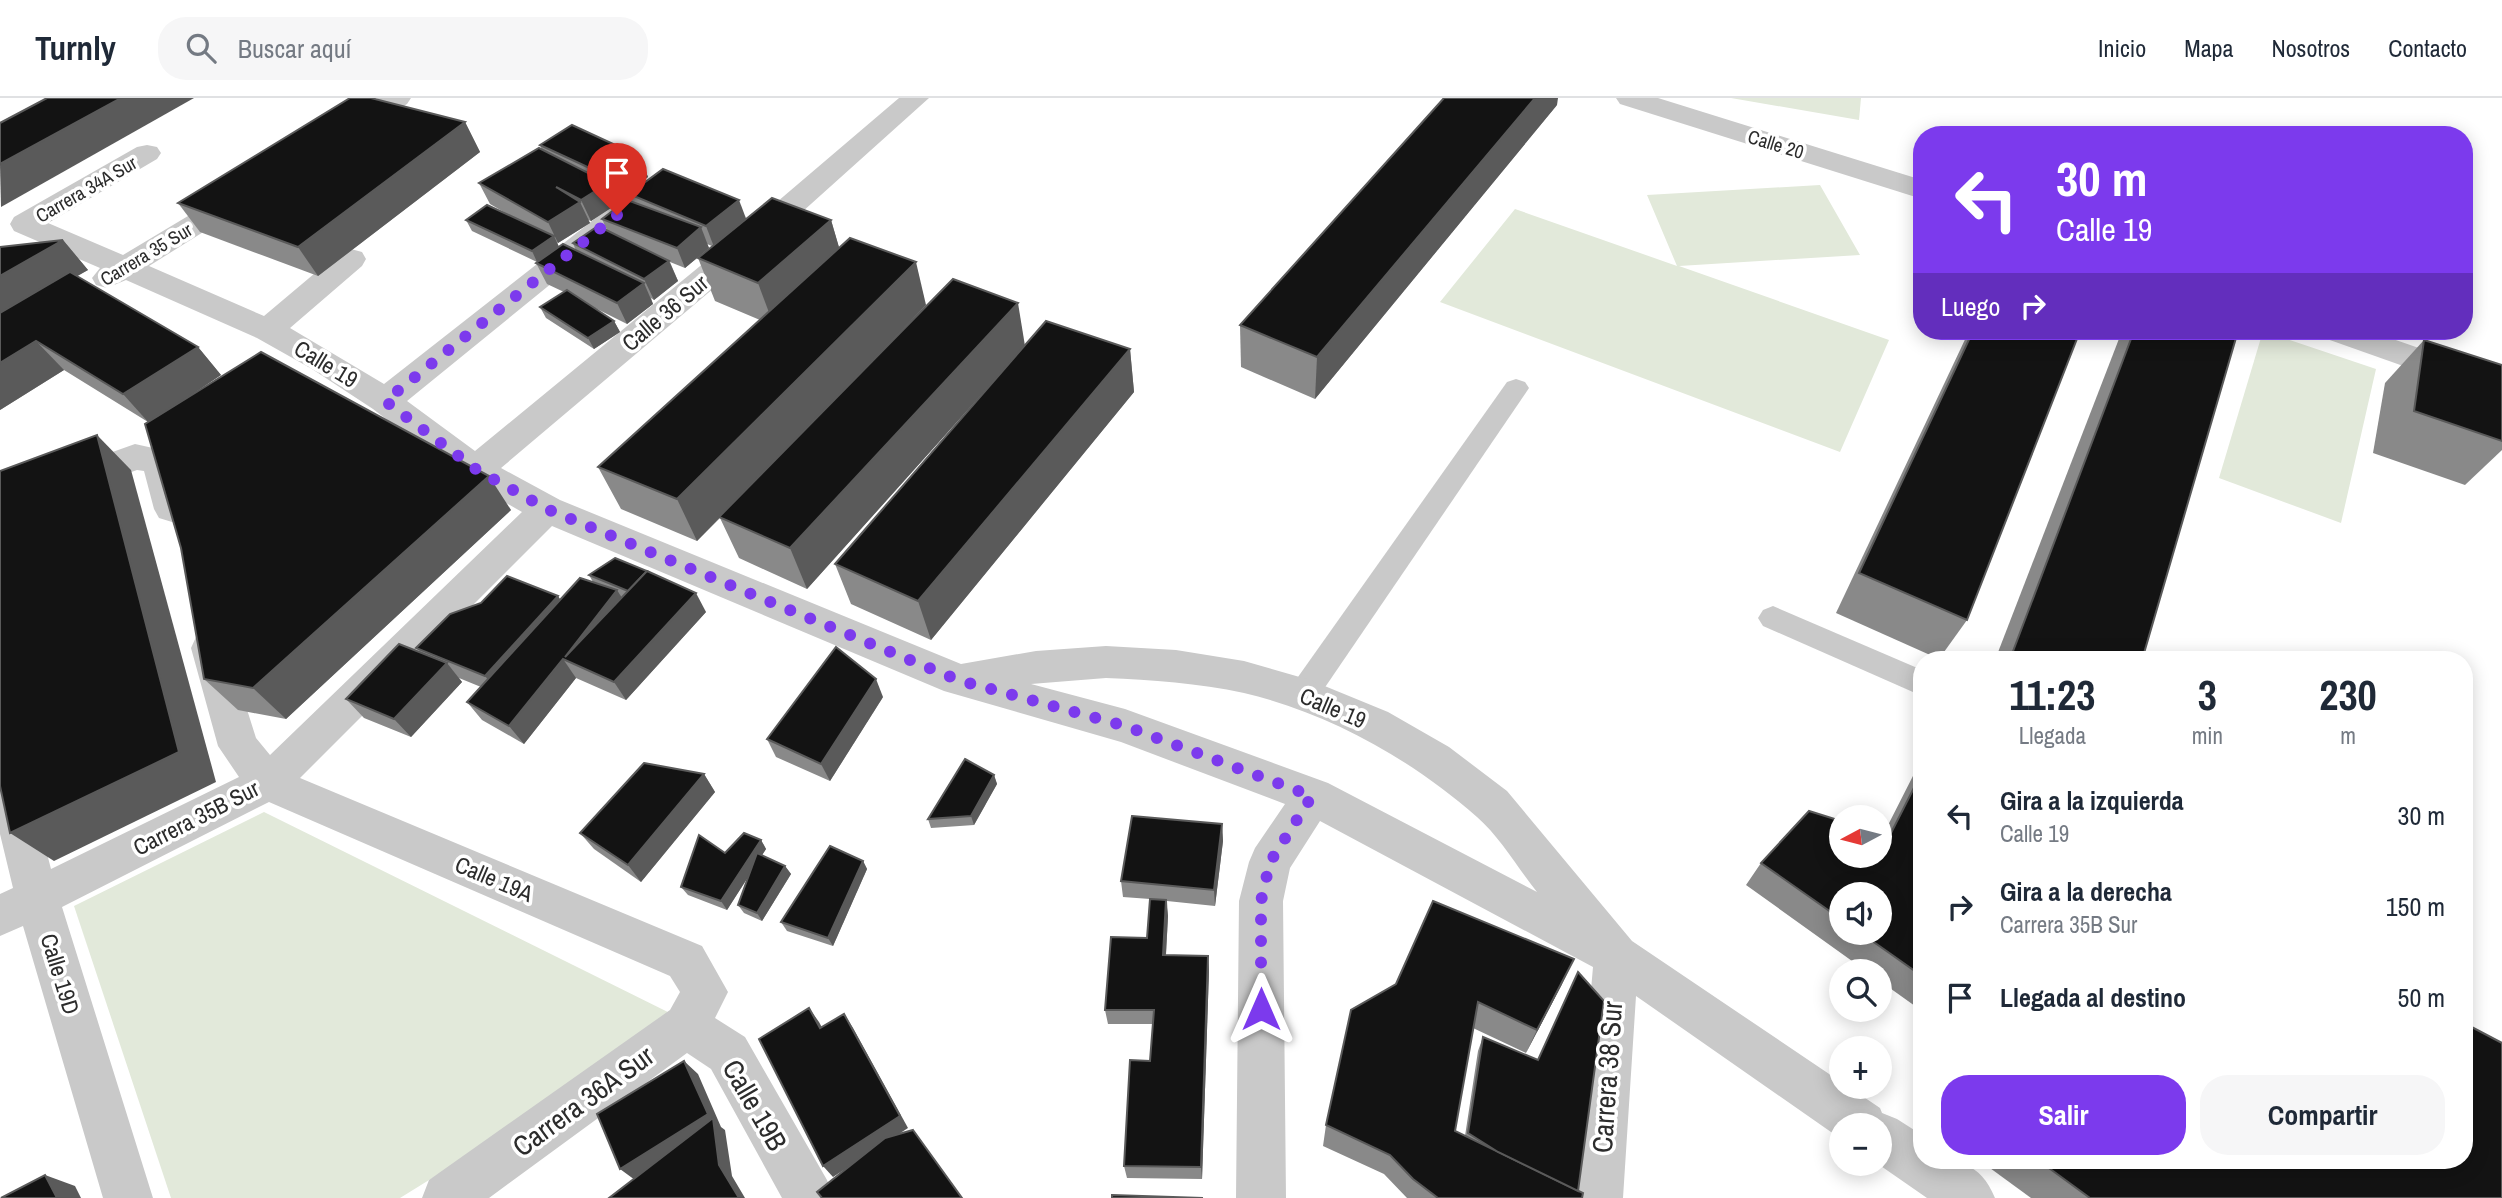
<!DOCTYPE html>
<html lang="es">
<head>
<meta charset="utf-8">
<style>
  :root { --surface:#fff; --page:#f6f6f7; --text:#1f2937; --muted:#747a83; --line:#e0e1e3; --accent:#7c3aed }
  body { margin:0; font-family:"Archivo Narrow",sans-serif; background:var(--page); color:var(--text); height:100vh; display:flex; flex-direction:column; font-size:26px; white-space:nowrap }
  * { box-sizing:border-box; margin:0 }
  p { font-size:23px; color:var(--muted) }
  .icon { flex:none; width:38px; height:38px; fill:none; stroke:currentColor; stroke-width:2; stroke-linecap:round; stroke-linejoin:round }
  .map { position:relative; flex:1; overflow:hidden }
  .drawer { position:absolute; left:1913px; top:553px; width:560px; height:518px; display:flex; flex-direction:column; background:var(--surface); border-radius:28px; box-shadow:0 4px 18px #0003 }
  .drawer>* { flex:none }
  .banner { position:absolute; left:1913px; top:28px; width:560px; height:214px; border-radius:28px; box-shadow:0 4px 18px #0003; background:#7c3aed; color:#fff; overflow:hidden }
  .needle { width:46px; rotate:263deg }
  .controls { position:absolute; left:1829px; top:707px; display:grid; gap:14px }
  .controls a { display:grid; place-items:center; width:63px; height:63px; border-radius:50%; background:var(--surface); box-shadow:0 4px 18px #0003; font-size:35px }
  .pin { position:absolute; display:grid; place-items:center; width:60px; height:60px; color:#fff; margin:-72px -30px; border-radius:50% 50% 50% 0; rotate:-45deg; box-shadow:0 0 7px #0007 }
  .pin .icon { rotate:45deg }
  .me { position:absolute; width:77px; margin:-38px; rotate:0deg; stroke-linejoin:round; filter:drop-shadow(0 0 5px #0008) }
  .turn { display:flex; align-items:center; gap:24px; height:147px; padding:0 28px; font-size:32px }
  .turn .icon { width:91px; height:91px; stroke-width:2.5 }
  .turn b { display:block; font-size:49px; line-height:60px }
  .then { display:flex; align-items:center; height:66px; padding:0 28px; background:#0003; gap:14px; font-size:26px }
  .eta { display:flex; justify-content:space-evenly; align-items:center; height:119px; text-align:center }
  .eta b { font-size:42px; font-weight:700; line-height:49px }
  .cta { display:flex; gap:14px; margin-top:auto; padding:14px 28px }
  .cta a { flex:1; height:80px; border-radius:28px; background:var(--accent); color:#fff; font-size:28px; font-weight:700; line-height:80px; text-align:center }
  .cta a+a { background:var(--page); color:var(--text) }
  ul { padding:0; list-style:none }
  li { display:flex; align-items:center; gap:21px; height:91px; padding:0 28px }
  li div { flex:1 }
  li b { display:block; font-size:26px }
  li em { font-style:normal }
  header { display:flex; align-items:center; gap:42px; box-sizing:border-box; height:98px; padding:0 35px; background:var(--surface); border-bottom:2px solid var(--line) }
  header strong { font-size:33px }
  nav { display:flex; gap:38px; margin-inline-start:auto; font-size:24px }
  .search { width:490px; height:63px; background:var(--page); display:flex; align-items:center; gap:18px; box-sizing:border-box; padding:0 24px; border-radius:28px; color:var(--muted); font-size:26px }
  .map>svg:first-child { display:block }
  .green { fill:#e2e9da }
  .lines { fill:none; stroke-linecap:round; stroke-linejoin:round }
  .lane { fill:#c9c9c9; fill-rule:evenodd }
  .street { fill:#c9c9c9; fill-rule:evenodd }
  .wall { fill:#898989; fill-rule:evenodd }
  .shaded-wall { fill:#5a5a5a }
  .building { fill:#131313; stroke:#5a5a5a; stroke-width:2 }
  .route { stroke:#7c3aed; stroke-width:12; stroke-dasharray:0 21.6 }
  .labels { text-anchor:middle; stroke-width:7; stroke-linejoin:round; paint-order:stroke }
  .far-street-label { font-size:19px; fill:#2c2c2c; stroke:#fff }
  .street-label { font-size:23px; fill:#2c2c2c; stroke:#fff }
  .near-street-label { font-size:28px; fill:#2c2c2c; stroke:#fff }
</style>
</head>
<body>
<header>
<strong>Turnly</strong>
<div class="search"><svg class="icon" aria-label="search" viewBox="0 0 24 24"><circle cx="10" cy="10" r="6"/><path d="M15 15l6 6"/></svg>Buscar aquí</div>
<nav><a>Inicio</a><a>Mapa</a><a>Nosotros</a><a>Contacto</a></nav>
</header>
<div class="map">
<svg width="2502" height="1100" viewBox="0 0 2502 1100">
  <rect width="100%" height="100%" fill="#fff"/>
  <g class="green">
    <polygon points="1731,0 1861,0 1859,22"/>
    <polygon points="1820,87 1860,157 1679,168 1889,242 1840,354 1440,204 1515,111 1677,168 1647,97"/>
    <polygon points="2263,233 2376,271 2341,425 2219,380"/>
    <polygon points="264,714 686,923 400,1100 171,1100 74,808"/>
  </g>
  <g class="lines">
    <g class="lane">
      <polygon points="1516,281 1525,284 1529,290 1525,296 1315,604 1304,608 1293,604 1289,595 1293,586 1507,284"/>
      <polygon points="1773,508 1922,572 1922,598 1763,528 1758,520 1763,512"/>
    </g>
    <g class="street">
      <polygon points="378,0 411,0 407,6 355,39 345,41 335,39 331,33 335,27"/>
      <path d="M 899,0 L 929,0 L 772,141 L 501,370 L 560,402 L 961,566 L 1036,553 L 1106,548 L 1176,552 L 1244,563 L 1310,582 L 1388,614 L 1449,649 L 1507,693 L 1632,843 L 1841,984 L 1841,989 L 1849,989 L 1880,1010 L 1882,1015 L 1897,1021 L 1922,1037 L 1922,1062 C 1957,1062 1980,1063 1995,1100 L 1927,1100 L 1878,1066 L 1880,1027 L 1841,1027 L 1841,1041 L 1636,898 L 1623,1100 L 1573,1100 L 1593,869 L 1320,723 L 1290,770 L 1283,803 L 1286,1100 L 1236,1100 L 1239,803 L 1249,764 L 1255,750 L 1285,706 L 1121,644 L 944,593 L 552,428 L 300,680 L 702,848 L 728,894 L 715,920 L 745,939 L 827,1082 L 834,1100 L 782,1100 L 711,971 L 687,955 L 489,1100 L 422,1100 L 429,1082 L 670,912 L 680,894 L 670,878 L 269,704 L 62,809 L 153,1100 L 103,1100 L 23,828 L 0,838 L 0,796 L 13,790 L 0,736 L 0,634 L 14,639 L 20,651 L 51,771 L 239,679 L 218,648 L 191,550 L 196,539 L 210,534 L 224,539 L 256,640 L 270,657 L 522,414 L 464,381 L 373,311 L 312,271 L 257,240 L 126,182 L 107,190 L 96,187 L 92,180 L 100,170 L 14,133 L 10,126 L 14,119 L 137,49 L 147,47 L 157,49 L 161,55 L 157,61 L 48,125 L 123,157 L 228,94 L 238,91 L 248,94 L 253,100 L 248,106 L 149,168 L 264,218 L 340,154 L 351,151 L 362,154 L 366,161 L 362,168 L 290,230 L 384,286 L 634,90 L 644,87 L 654,90 L 659,96 L 654,102 L 407,303 L 475,353 L 750,127 ZM 1106,580 C 1152,582 1198,585 1244,595 C 1329,615 1411,661 1477,719 C 1500,739 1517,769 1537,794 L 1328,685 L 1125,611 L 1031,586 Z"/>
      <polygon points="1616,0 1658,0 1922,82 1922,101 1620,6"/>
      <polygon points="2322,233 2370,233 2502,279 2502,303 2327,241"/>
      <polygon points="135,346 171,354 190,411 185,420 172,424 159,420 154,411 144,373 137,372 0,421 0,394"/>
    </g>
  </g>
  <g class="wall">
    <polygon points="1557,7 1315,301 1241,269 1240,227"/>
    <polygon points="465,24 480,54 318,178 200,134 178,105"/>
    <polygon points="540,47 639,58 648,79 618,100 613,98 617,106 591,123 588,122 590,125 558,145 557,144 559,149 576,153 573,145 607,132 602,121 632,104 629,96 746,121 831,122 839,150 926,207 864,272 1025,247 1130,251 1134,294 931,542 851,506 835,466 1001,275 807,491 739,460 720,420 697,443 621,411 598,369 760,222 715,203 698,160 712,148 707,146 709,150 685,170 670,164 678,183 654,202 651,200 653,206 627,226 591,208 614,223 620,234 594,251 546,220 540,209 564,194 547,186 536,165 537,164 472,133 466,122 509,117 490,106 479,85 542,52"/>
    <polygon points="63,142 88,172 76,178 198,249 221,277 191,297 511,412 286,621 238,612 204,581 181,450 148,324 64,272 0,312"/>
    <polygon points="1969,233 2080,233 1967,522 1939,561 1836,515"/>
    <polygon points="2122,233 2238,233 2142,562 1995,562"/>
    <polygon points="2424,242 2502,267 2502,352 2465,387 2373,355 2385,285"/>
    <polygon points="589,477 706,514 626,602 576,580 524,646 482,622 467,604 481,589 459,580 462,584 411,639 364,620 346,601 420,554 416,550 561,501 593,484"/>
    <polygon points="883,599 830,683 776,659 767,641"/>
    <path d="M 1922,665 L 1922,913 L 1880,883 L 1880,873 L 1866,873 L 1746,787 L 1761,765 L 1884,735 L 1916,672 ZM 1841,796 L 1880,835 L 1841,835 Z"/>
    <polygon points="704,676 715,694 641,784 594,751 580,735"/>
    <polygon points="994,677 997,686 974,727 931,730 928,721"/>
    <polygon points="1222,726 1223,743 1215,808 1167,803 1168,818 1166,857 1208,858 1209,873 1202,1081 1127,1080 1124,1068 1150,963 1153,926 1108,926 1105,912 1147,840 1150,801 1123,799 1121,783"/>
    <polygon points="761,742 766,751 762,757 785,768 791,776 762,823 744,815 738,807 748,779 727,812 688,797 681,789 725,755"/>
    <polygon points="863,763 867,771 833,848 787,833 781,824"/>
    <polygon points="1578,874 1578,1093 1582,1100 1407,1100 1384,1076 1323,1048 1326,1027 1351,912 1562,886 1526,955 1473,930 1455,1033 1465,1038 1478,953 1483,939 1538,962"/>
    <polygon points="1979,1062 2464,1062 2502,1100 2031,1100"/>
  </g>
  <g class="shaded-wall">
    <polygon points="121,0 194,0 1,109 0,66"/>
    <polygon points="1535,0 1558,0 1557,7 1315,301 1317,259"/>
    <polygon points="465,24 480,54 318,178 298,149"/>
    <polygon points="639,58 648,79 618,100 609,79"/>
    <polygon points="608,85 617,106 591,123 581,102"/>
    <polygon points="739,102 747,123 714,149 706,128"/>
    <polygon points="580,104 590,125 558,145 548,124"/>
    <polygon points="831,122 844,166 774,228 758,185"/>
    <polygon points="701,129 709,150 685,170 677,150"/>
    <polygon points="554,138 559,149 537,164 532,153"/>
    <polygon points="63,142 88,172 0,223 0,178"/>
    <polygon points="669,163 678,183 654,202 644,181"/>
    <polygon points="916,164 926,207 697,443 677,401"/>
    <polygon points="644,185 653,206 627,226 617,205"/>
    <polygon points="1018,205 1025,248 807,491 790,450"/>
    <polygon points="614,223 620,234 594,251 588,240"/>
    <polygon points="36,243 64,272 0,312 0,265"/>
    <polygon points="198,249 221,277 149,325 123,296"/>
    <polygon points="1130,251 1134,294 931,542 918,503"/>
    <polygon points="97,337 131,372 216,684 54,763 10,735"/>
    <polygon points="489,378 511,412 286,621 253,590"/>
    <polygon points="617,492 629,511 565,559"/>
    <polygon points="696,495 706,514 626,602 614,584"/>
    <polygon points="558,498 571,517 500,597 485,578"/>
    <polygon points="563,561 576,580 524,646 509,628"/>
    <polygon points="447,565 462,584 411,639 394,621"/>
    <polygon points="876,581 883,599 830,683 821,666"/>
    <polygon points="704,676 715,694 641,784 628,767"/>
    <polygon points="994,677 997,686 974,727 971,718"/>
    <polygon points="1222,726 1223,743 1215,808 1214,792"/>
    <polygon points="761,742 766,751 727,812 721,803"/>
    <polygon points="863,763 867,771 833,848 828,840"/>
    <polygon points="785,768 791,776 762,823 757,815"/>
    <polygon points="1166,802 1168,818 1165,872 1163,857"/>
    <polygon points="1208,858 1209,873 1202,1081 1201,1069"/>
    <polygon points="1574,861 1562,886 1526,955 1537,932"/>
    <polygon points="809,910 819,924 830,944 820,930"/>
    <polygon points="844,916 853,930 908,1030 833,1079 823,1068"/>
    <polygon points="684,963 698,976 721,1029 725,1032 732,1078 745,1100 739,1100 635,1082 620,1071"/>
    <polygon points="45,1077 75,1088 81,1100 57,1100"/>
  </g>
  <g class="building">
    <polygon points="47,0 121,0 0,66 0,25"/>
    <polygon points="350,0 371,0 465,24 298,149 178,105"/>
    <polygon points="1444,0 1535,0 1317,259 1240,227"/>
    <polygon points="572,27 639,58 609,79 540,47"/>
    <polygon points="539,50 608,85 581,102 556,89 580,104 548,124 479,85"/>
    <polygon points="663,71 739,102 706,128 629,96"/>
    <polygon points="772,100 831,122 758,185 698,160"/>
    <polygon points="627,102 701,129 677,150 602,121"/>
    <polygon points="487,107 554,138 532,153 466,122"/>
    <polygon points="598,128 669,163 644,181 573,145"/>
    <polygon points="850,140 916,164 677,401 598,369"/>
    <polygon points="63,142 0,178 0,149"/>
    <polygon points="563,146 644,185 617,205 536,165"/>
    <polygon points="70,174 198,249 123,296 36,243 0,265 0,215"/>
    <polygon points="953,181 1018,205 790,450 719,419"/>
    <polygon points="567,192 614,223 588,240 540,209"/>
    <polygon points="1046,223 1130,251 918,503 835,466"/>
    <polygon points="1973,233 2080,233 1967,522 1859,475"/>
    <polygon points="2134,233 2238,233 2142,562 2025,562 2012,556"/>
    <polygon points="2424,242 2502,267 2502,343 2414,313"/>
    <polygon points="261,254 489,378 253,590 204,581 181,450 145,326"/>
    <polygon points="97,337 179,654 10,735 0,688 0,373"/>
    <polygon points="615,460 647,473 628,493 589,477"/>
    <polygon points="647,473 696,495 614,584 563,561 509,628 467,604 580,480 617,492 565,559"/>
    <polygon points="507,478 558,498 485,578 416,550 450,516 481,505"/>
    <polygon points="399,546 447,565 394,621 346,601"/>
    <polygon points="836,549 876,581 821,666 767,641"/>
    <polygon points="965,661 994,677 971,718 928,721"/>
    <polygon points="644,665 704,676 628,767 580,735"/>
    <polygon points="1922,674 1922,878 1861,835 1880,835 1880,796 1841,796 1841,821 1761,765 1809,713 1841,723 1841,758 1880,758 1880,734 1890,737"/>
    <polygon points="1132,718 1222,726 1214,792 1121,783"/>
    <polygon points="744,735 761,742 721,803 681,789 699,737 725,755"/>
    <polygon points="830,748 863,763 828,840 781,824"/>
    <polygon points="757,755 785,768 757,815 738,807"/>
    <polygon points="1150,801 1166,802 1163,857 1208,858 1201,1069 1124,1068 1130,962 1150,963 1154,912 1105,912 1111,839 1147,840"/>
    <polygon points="1433,803 1574,861 1537,932 1478,904 1455,1033 1583,1095 1582,1100 1438,1100 1413,1081 1390,1057 1326,1027 1351,912 1396,886"/>
    <polygon points="1578,874 1604,903 1578,1093 1498,1054 1468,1035 1483,939 1538,962"/>
    <polygon points="809,910 820,930 844,916 900,1018 823,1068 759,941"/>
    <polygon points="2464,925 2502,945 2502,1100 2090,1100 2038,1062 2464,1062"/>
    <polygon points="684,963 708,1016 620,1071 597,1016"/>
    <polygon points="713,1020 719,1067 739,1100 609,1100"/>
    <polygon points="913,1032 962,1100 822,1100 817,1094 885,1040"/>
    <polygon points="45,1077 57,1100 1,1100"/>
    <polygon points="1112,1097 1203,1100 1112,1100"/>
  </g>
  <g class="lines">
    <polyline class="route" points="617,117 385,303 477,372 547,411 958,582 1125,628 1312,698 1270,764 1261,803 1261,911"/>
  </g>
  <g class="labels">
    <g class="far-street-label">
      <text transform="translate(1776 46) rotate(17)" y="7">Calle 20</text>
      <text transform="translate(86 91) rotate(-30)" y="7">Carrera 34A Sur</text>
      <text transform="translate(146 156) rotate(-31)" y="7">Carrera 35 Sur</text>
    </g>
    <g class="street-label">
      <text transform="translate(665 215) rotate(-40)" y="8">Calle 36 Sur</text>
      <text transform="translate(326 266) rotate(31)" y="8">Calle 19</text>
      <text transform="translate(1333 610) rotate(23)" y="8">Calle 19</text>
      <text transform="translate(196 720) rotate(-27)" y="8">Carrera 35B Sur</text>
      <text transform="translate(494 781) rotate(23)" y="8">Calle 19A</text>
      <text transform="translate(60 876) rotate(73)" y="8">Calle 19D</text>
    </g>
    <g class="near-street-label">
      <text transform="translate(1607 979) rotate(-86)" y="10">Carrera 38 Sur</text>
      <text transform="translate(583 1003) rotate(-36)" y="10">Carrera 36A Sur</text>
      <text transform="translate(755 1007) rotate(60)" y="10">Calle 19B</text>
    </g>
  </g>
</svg>
<div class="controls">
<a><svg class="needle" viewBox="-14 -14 28 28"><path d="M0-13l5 13h-10z" fill="#e53935"/><path d="M0 13l5-13h-10z" fill="#747a83"/></svg></a>
<a><svg class="icon" aria-label="sound" viewBox="0 0 24 24"><path d="M4 9h4l5-4v14l-5-4H4zM17 9q2 3 0 6"/></svg></a>
<a><svg class="icon" aria-label="search" viewBox="0 0 24 24"><circle cx="10" cy="10" r="6"/><path d="M15 15l6 6"/></svg></a>
<a>+</a>
<a>−</a>
</div>
<div class="pin" style="left:617px;top:117px;background:#d93025"><svg class="icon" aria-label="arrive" viewBox="0 0 24 24"><path d="M6 21V4h12l-3 4 3 4H6"/></svg></div>
<svg class="me" style="left:1261px;top:911px" viewBox="-20 -20 40 40"><path d="M0-17L14 15 0 8-14 15z" fill="#7c3aed" stroke="#fff" stroke-width="4"/></svg>
<div class="banner">
<div class="turn"><svg class="icon" aria-label="left" viewBox="0 0 24 24"><path d="M17 20v-9H6M10 6l-5 5 5 5"/></svg><div><b>30 m</b>Calle 19</div></div>
<div class="then">Luego<svg class="icon" aria-label="right" viewBox="0 0 24 24"><path d="M7 20v-9h11M14 6l5 5-5 5"/></svg></div>
</div>
<section class="drawer">
<div class="eta">
<div><b>11:23</b><p>Llegada</p></div>
<div><b>3</b><p>min</p></div>
<div><b>230</b><p>m</p></div>
</div>
<ul>
<li><svg class="icon" aria-label="left" viewBox="0 0 24 24"><path d="M17 20v-9H6M10 6l-5 5 5 5"/></svg><div><b>Gira a la izquierda</b><p>Calle 19</p></div><em>30 m</em></li>
<li><svg class="icon" aria-label="right" viewBox="0 0 24 24"><path d="M7 20v-9h11M14 6l5 5-5 5"/></svg><div><b>Gira a la derecha</b><p>Carrera 35B Sur</p></div><em>150 m</em></li>
<li><svg class="icon" aria-label="arrive" viewBox="0 0 24 24"><path d="M6 21V4h12l-3 4 3 4H6"/></svg><div><b>Llegada al destino</b></div><em>50 m</em></li>
</ul>
<div class="cta"><a>Salir</a><a>Compartir</a></div>
</section>
</div>
</body>
</html>
